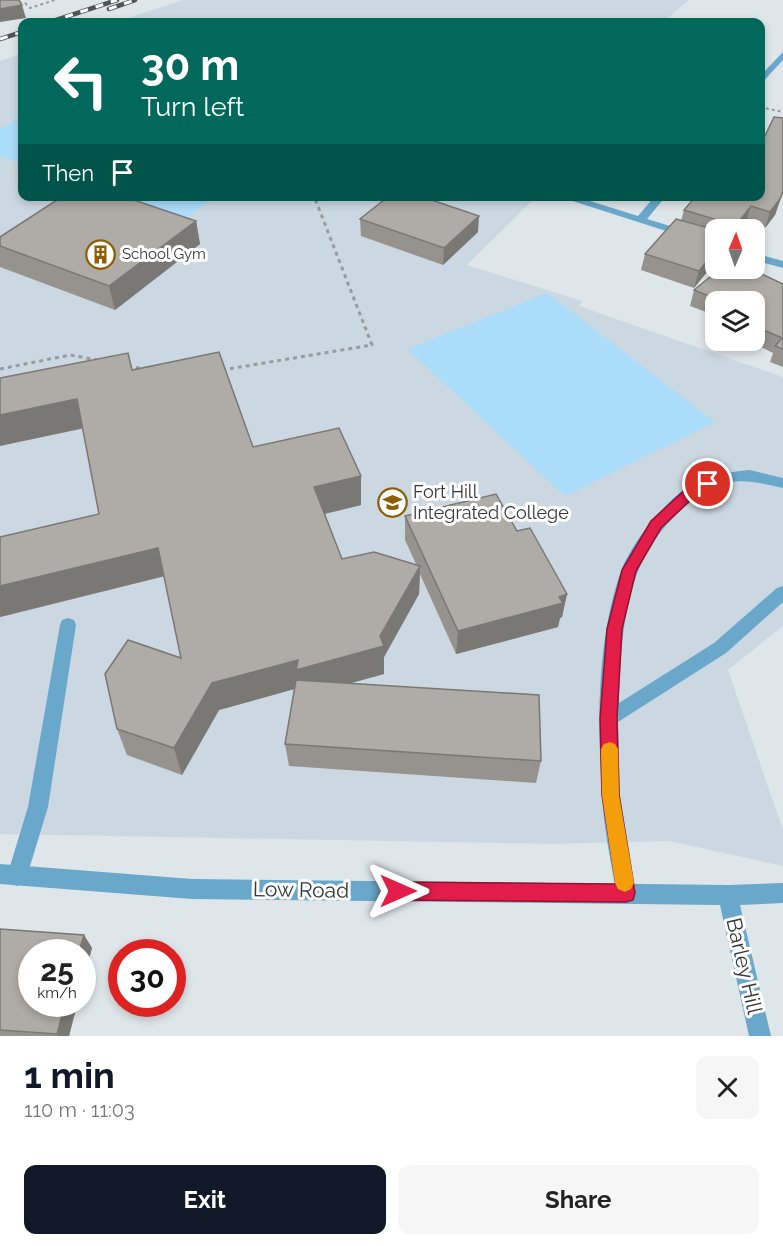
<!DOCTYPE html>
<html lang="en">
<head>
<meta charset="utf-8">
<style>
  :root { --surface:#fff; --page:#f6f6f6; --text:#222; --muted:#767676; --accent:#111827 }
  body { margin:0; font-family:Raleway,sans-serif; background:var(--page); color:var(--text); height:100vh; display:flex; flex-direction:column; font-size:22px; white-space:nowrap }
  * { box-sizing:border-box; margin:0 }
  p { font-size:20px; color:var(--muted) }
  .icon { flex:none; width:33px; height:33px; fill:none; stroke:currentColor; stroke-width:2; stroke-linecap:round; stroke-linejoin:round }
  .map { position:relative; height:1036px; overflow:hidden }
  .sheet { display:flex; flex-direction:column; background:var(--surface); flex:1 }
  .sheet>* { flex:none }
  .top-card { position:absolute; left:18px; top:18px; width:747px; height:183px; border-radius:12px; box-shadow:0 3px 9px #0003; background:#00695c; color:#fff; overflow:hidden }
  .needle { width:39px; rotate:2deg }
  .fabs { position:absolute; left:705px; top:219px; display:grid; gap:12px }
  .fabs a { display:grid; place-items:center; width:60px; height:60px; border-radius:12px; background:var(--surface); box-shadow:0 3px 9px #0003; font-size:30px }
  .speed { position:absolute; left:18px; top:939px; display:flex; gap:12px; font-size:30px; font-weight:700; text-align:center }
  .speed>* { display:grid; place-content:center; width:78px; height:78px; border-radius:50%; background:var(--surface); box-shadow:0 3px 9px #0003; line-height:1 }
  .speed small { font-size:15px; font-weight:400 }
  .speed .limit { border:9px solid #d22; background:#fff; color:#111 }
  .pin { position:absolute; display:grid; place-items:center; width:51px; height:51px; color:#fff; margin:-26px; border:3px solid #fff; border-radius:50%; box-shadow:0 2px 6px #0007 }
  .me { position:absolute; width:66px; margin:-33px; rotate:90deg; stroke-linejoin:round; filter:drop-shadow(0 0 4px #0008) }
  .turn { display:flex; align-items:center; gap:21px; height:126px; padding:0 24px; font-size:27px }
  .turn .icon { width:78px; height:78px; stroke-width:2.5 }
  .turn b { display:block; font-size:42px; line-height:51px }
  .then { display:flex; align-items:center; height:57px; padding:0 24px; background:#0003; gap:12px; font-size:22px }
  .round { display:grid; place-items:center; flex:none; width:63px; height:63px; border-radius:12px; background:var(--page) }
  .headline { display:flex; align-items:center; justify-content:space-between; height:102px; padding:0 24px }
  h1 { font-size:36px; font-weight:700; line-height:45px; color:var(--accent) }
  .cta { display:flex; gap:12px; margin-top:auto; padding:12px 24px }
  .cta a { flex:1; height:69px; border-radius:12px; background:var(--accent); color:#fff; font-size:24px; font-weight:700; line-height:69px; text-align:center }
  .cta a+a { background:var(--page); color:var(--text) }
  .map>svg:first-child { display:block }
  .built { fill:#ccd8e1 }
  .green { fill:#abdcfa }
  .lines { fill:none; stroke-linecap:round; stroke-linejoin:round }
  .path-far1 { stroke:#969b9e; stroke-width:2; stroke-dasharray:3 3; stroke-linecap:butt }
  .path { stroke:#969b9e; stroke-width:3; stroke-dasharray:4 4; stroke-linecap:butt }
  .service { fill:#69a7cb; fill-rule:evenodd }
  .minor { fill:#69a7cb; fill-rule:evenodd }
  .rail-casing { stroke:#515457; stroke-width:4.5 }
  .rail { stroke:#fff; stroke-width:3; stroke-dasharray:8; stroke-linecap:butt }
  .wall { fill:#96938f }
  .shaded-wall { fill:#7a7874 }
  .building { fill:#afaba6; stroke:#7a7874; stroke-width:1.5 }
  .route { fill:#e11d48; stroke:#92132f; stroke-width:1.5 }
  .slow { fill:#f59e0b }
  .labels { text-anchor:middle; stroke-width:6; stroke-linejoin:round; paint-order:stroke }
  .far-poi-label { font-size:15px; fill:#343638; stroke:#fff; text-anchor:start }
  .poi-label { font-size:18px; fill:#343638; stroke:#fff; text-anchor:start }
  .near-street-label { font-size:21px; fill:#343638; stroke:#fff }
</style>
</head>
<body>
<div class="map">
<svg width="783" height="1036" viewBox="0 0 783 1036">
  <rect width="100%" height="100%" fill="#dfe6ea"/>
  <g class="built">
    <polygon points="183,0 689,0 663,22 115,22"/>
    <polygon points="22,53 22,196 519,197 532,201 467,265 582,301 579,306 783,377 783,626 728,670 783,830 783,866 669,841 553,844 0,834 0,61"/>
  </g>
  <g class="green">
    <polygon points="22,117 22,164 0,156 0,129"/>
    <polygon points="114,197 216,197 181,221"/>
    <polygon points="547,293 715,422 565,496 407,349"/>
  </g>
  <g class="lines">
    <g class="path-far1">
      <polyline points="19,4 25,3 30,8 55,0"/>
      <polyline points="760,107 783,112"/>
    </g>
    <g class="path">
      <polyline points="128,366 144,369"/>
      <polyline points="0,369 70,355 97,360"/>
      <polyline points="222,370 372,345 314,196"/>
    </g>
    <g class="service">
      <path d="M 750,470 L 783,478 L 783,488 C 735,476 716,478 679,512 C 623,564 622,631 619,703 L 714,643 L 777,588 L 783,586 L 783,602 L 726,653 L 618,722 L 620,795 L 636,893 L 633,900 L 626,903 L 619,900 L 616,893 C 611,860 603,826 602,793 C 597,723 597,638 621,571 C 631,544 664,502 689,486 C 707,475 729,472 750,470 Z"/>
      <polygon points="68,618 74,620 76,625 48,807 27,876 24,883 17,886 10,883 7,876 28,807 60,625 62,620"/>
    </g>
    <g class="minor">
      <polygon points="783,52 783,60 760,85 760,76"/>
      <polygon points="557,196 574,196 638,216 655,196 666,196 647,219 716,240 716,247"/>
      <polygon points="754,253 783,261 783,268 754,260"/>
      <polygon points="0,864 192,879 728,885 783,883 783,903 740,905 771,1036 749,1036 720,905 192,899 0,884"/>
    </g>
    <defs>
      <g id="rail">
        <polyline points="109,9 135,0"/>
        <polyline points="50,22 117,0"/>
        <polyline points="0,39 22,32"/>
      </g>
    </defs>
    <use href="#rail" class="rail-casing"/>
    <use href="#rail" class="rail"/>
  </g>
  <g class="wall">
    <polygon points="783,118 783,193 775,215 765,228 746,222 740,230 716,230 716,261 694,288 641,270 645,254 681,221 684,210 760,196"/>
    <polygon points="360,219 478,232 443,265 361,236"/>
    <polygon points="196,221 200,244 115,310 0,267 0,237"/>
    <polygon points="783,284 783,367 770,362 773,353 747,340 754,340 754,302 716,302 716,325 712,323 714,315 690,306 694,290"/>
    <polygon points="132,370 253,447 361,476 361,505 324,514 342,559 416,564 405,540 405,516 517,531 567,594 562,617 560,618 558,627 456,654 420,574 419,594 384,657 384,674 351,683 541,761 536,783 289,766 285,744 294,689 219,710 182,775 127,755 117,729 181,658 164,576 0,617 0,537 99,514"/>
    <polygon points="0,929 84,935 92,948 69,1036 0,1036"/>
  </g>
  <g class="shaded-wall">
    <polygon points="22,5 26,18 0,22 0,9"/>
    <polygon points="783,191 775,215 765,228 770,212"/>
    <polygon points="751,206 746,222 740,230 732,230"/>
    <polygon points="479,216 478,232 443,265 444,248"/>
    <polygon points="196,221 200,244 115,310 109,286"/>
    <polygon points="716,250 716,261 694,288 699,271"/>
    <polygon points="77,399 85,428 0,446 0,415"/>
    <polygon points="361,476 361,505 316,516 314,487"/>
    <polygon points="158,548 165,576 0,617 0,586"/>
    <polygon points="420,566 419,594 384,657 384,674 300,697 298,688 219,710 182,775 174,748 212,683 380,636"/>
    <polygon points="567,594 562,617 560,618 558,627 456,654 458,631"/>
    <polygon points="84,935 92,948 82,983 82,952 79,952"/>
    <polygon points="65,1004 77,1004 69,1036 58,1036 57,1034"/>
  </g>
  <g class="building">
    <polygon points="0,0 19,0 22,5 0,9"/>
    <polygon points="774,117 783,118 783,191 780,199 770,212 751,206 732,230 722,230 721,221 684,210 696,196 760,196 760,146"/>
    <polygon points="63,196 122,196 196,221 109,286 0,246 0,237"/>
    <polygon points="389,196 420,196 479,216 444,248 360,219"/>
    <polygon points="676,219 716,230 716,250 699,271 645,254"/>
    <polygon points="721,268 749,268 783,284 783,349 775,346 782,338 754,326 754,302 724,302 694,290"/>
    <polygon points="219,352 253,447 339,428 361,476 314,487 342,559 374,552 420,566 380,636 384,646 296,670 298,660 212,683 174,748 117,729 105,674 128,640 181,658 158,548 0,586 0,537 99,514 77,399 0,415 0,378 128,353 132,370"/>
    <polygon points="496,494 517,531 530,528 567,594 559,597 563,603 458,631 405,516"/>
    <polygon points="296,680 539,695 541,761 285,744"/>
    <polygon points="0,929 84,935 79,952 32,952 32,1004 65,1004 57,1034 0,1030"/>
  </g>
  <polygon class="route" points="708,479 712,481 714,484 712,487 698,493 661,528 636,571 622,629 617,718 619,795 635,893 633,900 626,902 398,900 391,898 389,891 391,885 398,882 616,884 602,795 600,718 607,629 622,570 651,521 689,486"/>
  <polygon class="slow" points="610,742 615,744 618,749 619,795 634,883 631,889 625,892 618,889 615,883 602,795 601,749 604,744"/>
  <defs>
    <symbol id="building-ring" viewBox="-11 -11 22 22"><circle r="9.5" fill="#fff" stroke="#8d5f05" stroke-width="1.5"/><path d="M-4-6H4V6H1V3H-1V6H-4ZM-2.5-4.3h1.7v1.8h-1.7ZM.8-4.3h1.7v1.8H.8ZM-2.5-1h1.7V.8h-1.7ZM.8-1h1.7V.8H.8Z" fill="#8d5f05"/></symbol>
    <symbol id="school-ring" viewBox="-11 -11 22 22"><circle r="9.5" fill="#fff" stroke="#8d5f05" stroke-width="1.5"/><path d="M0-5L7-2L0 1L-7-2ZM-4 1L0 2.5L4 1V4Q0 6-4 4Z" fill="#8d5f05"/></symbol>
  </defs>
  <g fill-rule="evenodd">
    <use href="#building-ring" x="84" y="238" width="33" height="33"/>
    <use href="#school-ring" x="376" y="486" width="33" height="33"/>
  </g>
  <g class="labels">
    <g class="far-poi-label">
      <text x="122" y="259">School Gym</text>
    </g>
    <g class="poi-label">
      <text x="413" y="498">Fort Hill<tspan x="413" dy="21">Integrated College</tspan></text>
    </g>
    <g class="near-street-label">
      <text transform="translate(301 890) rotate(1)" y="7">Low Road</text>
      <text transform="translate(744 966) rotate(77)" y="7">Barley Hill</text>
    </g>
  </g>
</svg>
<div class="fabs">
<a><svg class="needle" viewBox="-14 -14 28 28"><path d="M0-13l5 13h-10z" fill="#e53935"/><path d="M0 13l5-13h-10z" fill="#767676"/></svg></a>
<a><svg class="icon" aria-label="layers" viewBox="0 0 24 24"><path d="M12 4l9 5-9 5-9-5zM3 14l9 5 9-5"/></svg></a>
</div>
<div class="speed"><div>25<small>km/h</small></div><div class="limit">30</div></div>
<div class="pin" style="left:708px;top:484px;background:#d93025"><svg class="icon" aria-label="arrive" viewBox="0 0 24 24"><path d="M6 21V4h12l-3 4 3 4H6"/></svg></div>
<svg class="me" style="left:398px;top:891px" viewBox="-20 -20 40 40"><path d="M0-17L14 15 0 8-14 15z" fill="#e11d48" stroke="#fff" stroke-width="4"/></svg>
<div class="top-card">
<div class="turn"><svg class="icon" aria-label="left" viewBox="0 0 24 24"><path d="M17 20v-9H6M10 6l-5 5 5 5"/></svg><div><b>30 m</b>Turn left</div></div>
<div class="then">Then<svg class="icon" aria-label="arrive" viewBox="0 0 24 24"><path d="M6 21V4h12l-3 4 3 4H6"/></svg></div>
</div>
</div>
<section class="sheet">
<div class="headline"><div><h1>1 min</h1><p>110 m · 11:03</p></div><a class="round"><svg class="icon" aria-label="close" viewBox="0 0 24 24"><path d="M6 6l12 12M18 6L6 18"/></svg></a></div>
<div class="cta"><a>Exit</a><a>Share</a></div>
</section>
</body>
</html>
